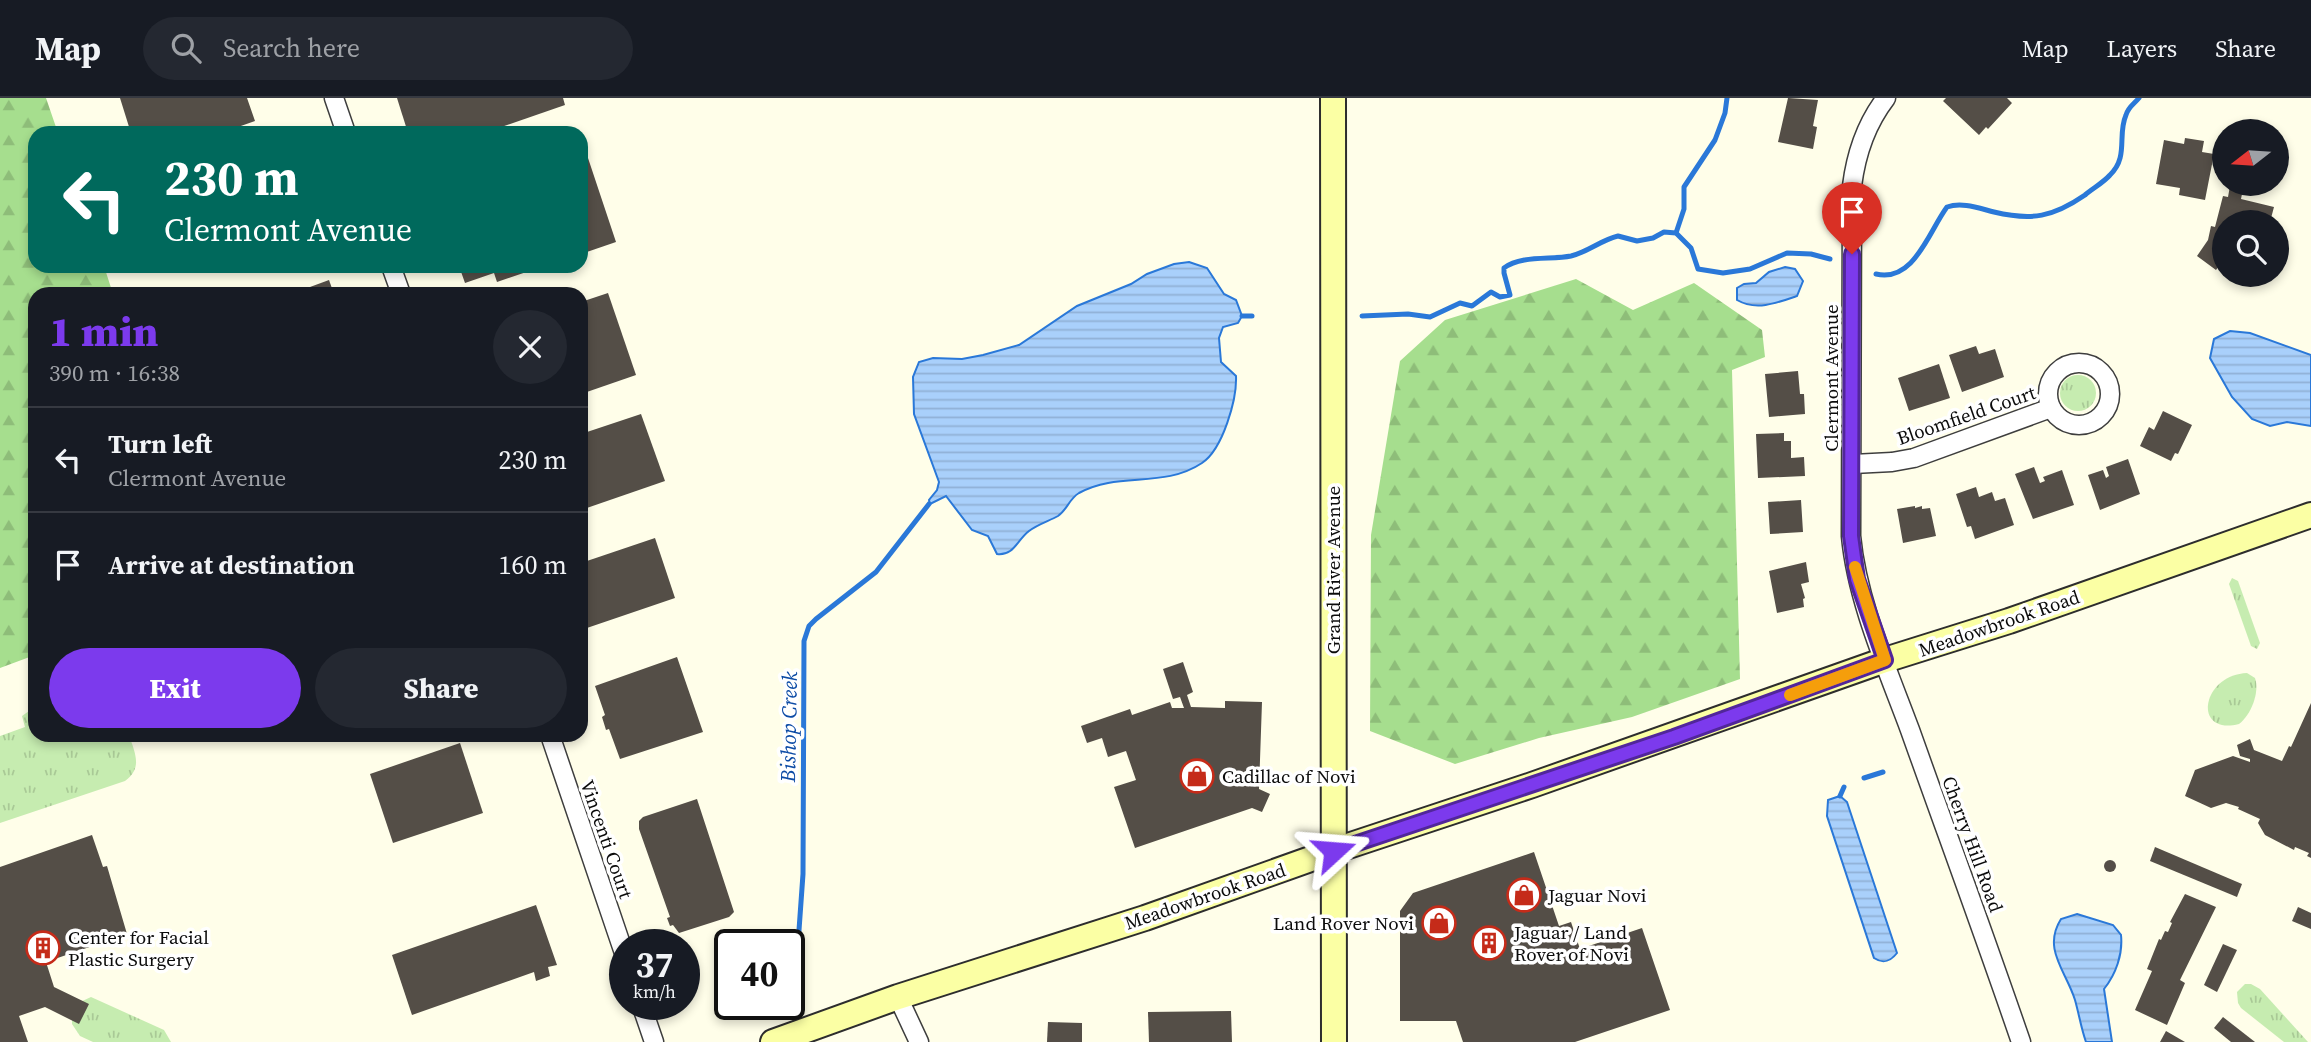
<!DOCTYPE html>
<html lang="en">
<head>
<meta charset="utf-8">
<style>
  :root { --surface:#171b24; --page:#242831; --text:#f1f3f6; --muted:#9ea1a6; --line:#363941; --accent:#7c3aed }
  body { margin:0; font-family:"Source Serif 4",serif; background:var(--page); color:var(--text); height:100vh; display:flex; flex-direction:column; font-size:26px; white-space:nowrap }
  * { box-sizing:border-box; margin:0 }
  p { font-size:23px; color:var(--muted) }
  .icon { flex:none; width:38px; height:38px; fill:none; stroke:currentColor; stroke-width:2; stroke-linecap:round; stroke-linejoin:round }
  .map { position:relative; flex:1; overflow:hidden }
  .details { position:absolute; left:28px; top:189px; width:560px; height:455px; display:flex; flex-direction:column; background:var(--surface); border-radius:21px; box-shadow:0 4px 10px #0003 }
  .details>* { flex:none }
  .top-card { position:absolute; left:28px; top:28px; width:560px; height:147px; border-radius:21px; box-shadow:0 4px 10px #0003; background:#00695c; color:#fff; overflow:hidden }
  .needle { width:46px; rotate:253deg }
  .controls { position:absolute; left:2212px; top:21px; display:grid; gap:14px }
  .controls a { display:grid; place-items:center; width:77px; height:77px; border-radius:50%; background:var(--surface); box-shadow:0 4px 10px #0003; font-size:35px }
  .speed { position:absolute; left:609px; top:831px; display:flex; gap:14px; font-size:35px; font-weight:700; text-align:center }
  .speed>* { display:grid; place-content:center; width:91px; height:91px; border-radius:50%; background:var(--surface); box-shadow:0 4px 10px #0003; line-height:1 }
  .speed small { font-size:18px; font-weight:400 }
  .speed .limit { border:4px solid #111; border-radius:10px; background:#fff; color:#111 }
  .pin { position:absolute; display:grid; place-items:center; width:60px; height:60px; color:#fff; margin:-72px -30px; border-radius:50% 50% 50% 0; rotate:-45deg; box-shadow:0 0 7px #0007 }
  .pin .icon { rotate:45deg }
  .me { position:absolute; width:77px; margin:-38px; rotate:71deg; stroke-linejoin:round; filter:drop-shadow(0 0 5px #0008) }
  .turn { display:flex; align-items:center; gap:24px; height:147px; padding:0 21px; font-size:32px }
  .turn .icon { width:91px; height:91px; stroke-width:2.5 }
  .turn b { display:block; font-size:49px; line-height:60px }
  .round { display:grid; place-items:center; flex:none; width:74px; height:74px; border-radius:37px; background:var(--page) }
  .summary { display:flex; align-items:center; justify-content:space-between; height:119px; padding:0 21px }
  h1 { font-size:42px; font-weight:800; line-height:52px; color:var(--accent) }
  .button { display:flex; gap:14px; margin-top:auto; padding:14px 21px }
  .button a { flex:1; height:80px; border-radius:42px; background:var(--accent); color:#fff; font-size:28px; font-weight:800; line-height:80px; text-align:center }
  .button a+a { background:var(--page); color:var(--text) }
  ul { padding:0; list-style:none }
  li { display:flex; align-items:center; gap:21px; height:105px; padding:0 21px; border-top:2px solid var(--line) }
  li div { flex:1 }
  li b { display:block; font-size:26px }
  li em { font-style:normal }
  header { display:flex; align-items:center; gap:42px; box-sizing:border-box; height:98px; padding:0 35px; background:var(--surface); border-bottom:2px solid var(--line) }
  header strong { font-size:33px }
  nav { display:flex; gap:38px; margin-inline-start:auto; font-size:24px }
  .search { width:490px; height:63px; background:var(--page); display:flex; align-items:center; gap:18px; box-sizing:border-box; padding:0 24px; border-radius:38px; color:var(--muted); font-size:26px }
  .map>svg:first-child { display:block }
  .grass { fill:url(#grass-tufts) }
  .forest { fill:url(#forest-firs) }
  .water { fill:url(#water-rules); stroke:#2a78d8; stroke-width:2 }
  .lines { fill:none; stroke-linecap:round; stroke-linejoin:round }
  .stream { stroke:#2a78d8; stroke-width:5 }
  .building { fill:#544e47 }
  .street-casing { stroke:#3e3e3e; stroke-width:21 }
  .secondary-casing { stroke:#2d2d2d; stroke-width:28 }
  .street { stroke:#fff; stroke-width:18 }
  .secondary { stroke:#fbffa4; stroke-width:24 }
  .route-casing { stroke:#51269a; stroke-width:18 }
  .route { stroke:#7c3aed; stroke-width:12 }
  .slow { stroke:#f59e0b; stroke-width:12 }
  .labels { text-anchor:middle; stroke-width:7; stroke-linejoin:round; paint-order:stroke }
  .street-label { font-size:19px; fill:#0b0b0b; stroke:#fff }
  .poi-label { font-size:19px; fill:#0b0b0b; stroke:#fff; text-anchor:start }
  .water-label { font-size:21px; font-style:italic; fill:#0c4ba5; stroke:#fff }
</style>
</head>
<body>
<header>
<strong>Map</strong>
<div class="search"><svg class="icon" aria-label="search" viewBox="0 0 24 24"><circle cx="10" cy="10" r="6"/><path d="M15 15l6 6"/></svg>Search here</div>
<nav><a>Map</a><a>Layers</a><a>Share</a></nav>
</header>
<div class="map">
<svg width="2311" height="944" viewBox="0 0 2311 944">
  <defs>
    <pattern id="grass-tufts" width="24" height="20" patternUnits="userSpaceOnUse" patternTransform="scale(1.75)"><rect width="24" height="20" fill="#c6ecb0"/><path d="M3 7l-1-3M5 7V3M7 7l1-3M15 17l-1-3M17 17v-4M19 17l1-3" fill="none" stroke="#a9c996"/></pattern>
    <pattern id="forest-firs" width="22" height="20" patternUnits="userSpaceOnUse" patternTransform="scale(1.75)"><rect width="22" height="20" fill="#a6de8e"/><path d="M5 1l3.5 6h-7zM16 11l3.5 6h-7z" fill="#8ebd79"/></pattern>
    <pattern id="water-rules" width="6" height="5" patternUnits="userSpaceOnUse" patternTransform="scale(1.75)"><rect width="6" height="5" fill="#a9d0fb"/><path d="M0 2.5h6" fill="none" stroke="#90b1d6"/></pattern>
  </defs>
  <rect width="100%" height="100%" fill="#fffee9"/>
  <g class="grass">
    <circle cx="2078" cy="295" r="18"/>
    <polygon points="2232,480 2238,483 2260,545 2257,551 2251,548 2229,486"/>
    <path d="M 2247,575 L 2255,580 C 2260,594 2251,617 2239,626 C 2192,638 2201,577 2247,575 Z"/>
    <path d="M 29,613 L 35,625 L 35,637 L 129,637 C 135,655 143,670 125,683 L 0,725 L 0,638 L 25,629 L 22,618 Z"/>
    <polygon points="2245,886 2251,886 2260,891 2308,944 2284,944 2241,910 2238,905 2237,894"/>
    <polygon points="91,899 164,932 171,944 93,944 80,938 72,926 72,919 78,905"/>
  </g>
  <g class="forest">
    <polygon points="0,0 46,0 58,35 35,35 35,168 104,168 113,196 35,196 35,557 0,570"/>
    <polygon points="1576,181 1633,212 1694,185 1762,232 1765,259 1732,272 1740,581 1632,619 1539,640 1455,666 1370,633 1371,437 1400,263 1445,222"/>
  </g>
  <g class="water">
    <path d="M 1189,164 L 1207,170 L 1224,196 L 1236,202 L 1242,218 L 1238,225 L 1223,229 L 1219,240 L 1221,264 L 1236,278 C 1237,301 1223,351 1202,365 C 1163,391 1119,373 1079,395 C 1069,401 1067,412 1058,418 C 1049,423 1038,426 1029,433 C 1017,442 1014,458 997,456 L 988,438 L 972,432 L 946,398 L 930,406 L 929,402 L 937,392 L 939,384 L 914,316 L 913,279 L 919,264 L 933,260 L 962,261 L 983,257 L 1019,247 L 1077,208 L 1131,186 L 1147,176 L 1174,166 Z"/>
    <path d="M 1785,169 L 1795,171 L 1803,183 L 1797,198 C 1777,205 1756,213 1737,202 L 1737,190 L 1744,186 L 1756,185 L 1769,174 Z"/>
    <polygon points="2230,233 2250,235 2311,257 2311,328 2287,324 2270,328 2252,321 2232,299 2210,260 2214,241"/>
    <path d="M 1840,698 L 1847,704 L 1897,855 C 1890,864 1883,866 1874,860 L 1827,718 L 1828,702 Z"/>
    <path d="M 2077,816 L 2113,827 L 2121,837 C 2123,856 2116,876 2104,891 L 2112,944 L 2086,944 C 2081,930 2079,916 2075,902 C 2066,873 2042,851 2061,821 Z"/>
  </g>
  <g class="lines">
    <g class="stream">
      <polyline points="1676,135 1684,111 1684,89 1715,42 1725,15 1727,0"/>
      <path d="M 1876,176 C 1914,185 1929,133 1947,109 C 1962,104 1978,110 1994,114 C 2032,123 2053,119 2085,97 C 2093,90 2103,85 2110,77 C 2129,59 2117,37 2126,17 C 2128,9 2134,6 2139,0"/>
      <polyline points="1242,218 1252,218"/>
      <path d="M 1362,218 L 1408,216 L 1430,219 L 1460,205 L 1472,208 L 1491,194 L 1500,199 L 1510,197 L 1504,175 L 1504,170 C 1521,157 1551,162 1571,158 C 1588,154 1601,142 1618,138 L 1637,143 L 1653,140 L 1664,134 L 1676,135 L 1691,150 L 1698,171 L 1723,175 L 1750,171 L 1787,155 L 1811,156 L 1830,161"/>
      <polyline points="1864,680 1883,674"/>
      <polyline points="1840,698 1844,689"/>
      <polyline points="795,903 800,870 798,846 803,776 804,543 809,528 816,521 876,474 929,406"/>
    </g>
  </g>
  <g class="building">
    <polygon points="120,0 247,0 255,23 221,35 122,35 130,32"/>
    <polygon points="397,0 563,0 565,7 484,35 408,35"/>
    <polygon points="1788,0 1818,2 1813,28 1817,29 1813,51 1778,44"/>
    <polygon points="1946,0 2007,0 2012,5 1988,31 1986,29 1979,37 1943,3"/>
    <polygon points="2185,40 2204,43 2202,54 2214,56 2205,102 2179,97 2180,90 2156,86 2164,42 2184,46"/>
    <polygon points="586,54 616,144 581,156 581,55"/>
    <polygon points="2230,88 2243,91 2241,101 2274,109 2270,124 2224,124 2224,161 2216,172 2197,158 2208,142 2211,128 2215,129 2223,98 2228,99"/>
    <polygon points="459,168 544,168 497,184 494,175 465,185"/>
    <polygon points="329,182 334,196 291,196"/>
    <polygon points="608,195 636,277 581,296 581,204"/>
    <polygon points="1976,248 1979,256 1995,251 2004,279 1962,294 1949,257"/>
    <polygon points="1939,266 1950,300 1909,313 1898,280"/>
    <polygon points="1798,273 1800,296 1804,296 1805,316 1769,319 1765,276"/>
    <polygon points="2163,313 2192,327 2178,356 2175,355 2171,363 2140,348 2149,329 2154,332"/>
    <polygon points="641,316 665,383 581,412 581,336"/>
    <polygon points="1784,335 1784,343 1791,343 1791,360 1804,359 1805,378 1758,380 1756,336"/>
    <polygon points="2128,361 2140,396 2100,412 2088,377 2103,372 2106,380 2109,378 2106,369"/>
    <polygon points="2034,369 2040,385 2045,383 2043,379 2062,372 2074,407 2033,421 2015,376"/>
    <polygon points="1976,389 1979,399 1992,394 1995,403 2005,400 2014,427 1975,441 1971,428 1967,429 1956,396"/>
    <polygon points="1801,402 1803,434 1770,436 1768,404"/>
    <polygon points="1915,408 1915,410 1922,408 1922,411 1930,410 1936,438 1903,445 1897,411"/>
    <polygon points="655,440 675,500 581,532 581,465"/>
    <polygon points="1806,464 1809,484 1801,486 1805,500 1803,501 1804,509 1777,515 1769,473"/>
    <polygon points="677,559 703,634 620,661 609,631 606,632 602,619 605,617 595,588"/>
    <polygon points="1183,564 1193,594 1187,597 1191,609 1225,610 1225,603 1262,604 1259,691 1270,696 1262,714 1252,710 1135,750 1114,689 1136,682 1126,653 1108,659 1102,640 1087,645 1081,628 1130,611 1132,617 1170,604 1172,610 1184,610 1180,599 1173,601 1163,571"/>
    <polygon points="2311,605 2311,760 2307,758 2309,755 2295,749 2294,752 2265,737 2258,725 2260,721 2238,711 2239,709 2226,705 2211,710 2185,698 2195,672 2233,658 2250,664 2250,661 2240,658 2237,647 2250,641 2254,652 2282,663 2289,648 2291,649"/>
    <polygon points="460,645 483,715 393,745 370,676"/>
    <polygon points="697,701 734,814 729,819 679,835 673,827 670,828 667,820 670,819 639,731 639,723 643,719"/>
    <polygon points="92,737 103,769 107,768 127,836 46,864 54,889 89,906 79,926 45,909 19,918 28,944 0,944 0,769"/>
    <polygon points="2155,749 2242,786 2237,799 2150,763"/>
    <polygon points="1534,754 1559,828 1571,824 1580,851 1642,830 1670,912 1575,944 1463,944 1456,923 1400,923 1400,813 1413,795"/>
    <circle cx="2110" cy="768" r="6"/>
    <polygon points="2185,796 2216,809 2180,882 2185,885 2167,927 2135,912 2152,873 2147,871 2159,841 2161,842 2165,833 2168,834 2172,825 2170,824"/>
    <polygon points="536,807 557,867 548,869 550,878 536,883 534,874 412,917 392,857"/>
    <polygon points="2298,809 2311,815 2311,831 2292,823"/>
    <polygon points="2223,846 2237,852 2217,894 2204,887"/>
    <polygon points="1231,913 1232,944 1149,944 1148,914"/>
    <polygon points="2223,919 2255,944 2231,944 2214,930"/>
    <polygon points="1048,924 1082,925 1082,944 1047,944"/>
    <polygon points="2166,933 2185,944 2160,944"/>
  </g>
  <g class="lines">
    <defs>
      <g id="street">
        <polyline points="334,0 346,35"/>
        <path d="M 1886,0 C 1866,26 1856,56 1852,88 L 1851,438 C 1857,503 1887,570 1910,632 C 1947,736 1985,839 2021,944"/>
        <polyline points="391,168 401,196"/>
        <circle cx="2079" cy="296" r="31"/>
        <polyline points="1853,366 1892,364 1914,360 2051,310"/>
        <polyline points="550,637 625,858"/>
        <polyline points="898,899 919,944"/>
        <polyline points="641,906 654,944"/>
      </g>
      <g id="secondary">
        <polyline points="1333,0 1334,944"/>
        <polyline points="773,944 898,899 1145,820 1333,753 1532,687 1885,562 2009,523 2311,417"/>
      </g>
    </defs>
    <use href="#street" class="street-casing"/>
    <use href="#secondary" class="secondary-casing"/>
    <use href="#street" class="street"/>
    <use href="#secondary" class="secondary"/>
  </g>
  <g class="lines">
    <defs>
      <polyline id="route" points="1334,753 1674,639 1885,562 1857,481 1851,438 1852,156"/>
    </defs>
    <use href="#route" class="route-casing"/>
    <use href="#route" class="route"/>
    <polyline class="slow" points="1790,597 1885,562 1855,469"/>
  </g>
  <defs>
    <symbol id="shop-ring" viewBox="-11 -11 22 22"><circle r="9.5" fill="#fff" stroke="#c52b19" stroke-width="1.5"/><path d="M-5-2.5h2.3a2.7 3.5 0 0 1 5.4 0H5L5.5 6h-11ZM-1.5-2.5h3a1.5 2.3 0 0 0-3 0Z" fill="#c52b19"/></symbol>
    <symbol id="building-ring" viewBox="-11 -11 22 22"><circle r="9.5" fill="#fff" stroke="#c52b19" stroke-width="1.5"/><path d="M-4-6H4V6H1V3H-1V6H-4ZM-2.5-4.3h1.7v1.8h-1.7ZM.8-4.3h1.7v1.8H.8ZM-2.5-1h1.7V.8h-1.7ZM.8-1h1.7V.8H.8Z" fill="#c52b19"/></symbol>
  </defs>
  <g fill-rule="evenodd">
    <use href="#shop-ring" x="1178" y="659" width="38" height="38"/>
    <use href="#shop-ring" x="1505" y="778" width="38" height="38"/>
    <use href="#shop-ring" x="1420" y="806" width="38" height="38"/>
    <use href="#building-ring" x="1470" y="826" width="38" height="38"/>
    <use href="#building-ring" x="24" y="831" width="38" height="38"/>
  </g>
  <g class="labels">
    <g class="street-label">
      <text transform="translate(1831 280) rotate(-90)" y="7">Clermont Avenue</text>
      <text transform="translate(1966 317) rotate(-19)" y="7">Bloomfield Court</text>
      <text transform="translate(1333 472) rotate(-90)" y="7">Grand River Avenue</text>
      <text transform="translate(1999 525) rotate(-19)" y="7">Meadowbrook Road</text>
      <text transform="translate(607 741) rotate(71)" y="7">Vincenti Court</text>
      <text transform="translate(1973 746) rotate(70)" y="7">Cherry Hill Road</text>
      <text transform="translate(1205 798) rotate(-19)" y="7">Meadowbrook Road</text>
    </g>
    <g class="poi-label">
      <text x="1222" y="685">Cadillac of Novi</text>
      <text x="1548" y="804">Jaguar Novi</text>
      <text x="1414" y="832" text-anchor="end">Land Rover Novi</text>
      <text x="1514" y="841">Jaguar / Land<tspan x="1514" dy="22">Rover of Novi</tspan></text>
      <text x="68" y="846">Center for Facial<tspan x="68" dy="22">Plastic Surgery</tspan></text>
    </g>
    <g class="water-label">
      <text transform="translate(789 629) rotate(-89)" y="7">Bishop Creek</text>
    </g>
  </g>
</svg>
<div class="controls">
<a><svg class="needle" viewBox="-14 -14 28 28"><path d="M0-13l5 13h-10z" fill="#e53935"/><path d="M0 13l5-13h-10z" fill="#9ea1a6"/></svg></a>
<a><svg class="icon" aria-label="search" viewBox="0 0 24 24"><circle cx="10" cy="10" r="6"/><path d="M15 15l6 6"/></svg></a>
</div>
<div class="speed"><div>37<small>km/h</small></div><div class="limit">40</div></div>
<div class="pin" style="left:1852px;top:156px;background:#d93025"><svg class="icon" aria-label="arrive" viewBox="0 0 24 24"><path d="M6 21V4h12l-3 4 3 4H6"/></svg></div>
<svg class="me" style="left:1334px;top:753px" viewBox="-20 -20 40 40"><path d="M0-17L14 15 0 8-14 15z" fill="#7c3aed" stroke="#fff" stroke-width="4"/></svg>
<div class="top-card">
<div class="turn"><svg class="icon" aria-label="left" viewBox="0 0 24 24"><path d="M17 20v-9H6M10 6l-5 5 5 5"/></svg><div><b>230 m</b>Clermont Avenue</div></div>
</div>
<section class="details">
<div class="summary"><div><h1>1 min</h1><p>390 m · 16:38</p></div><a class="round"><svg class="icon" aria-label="close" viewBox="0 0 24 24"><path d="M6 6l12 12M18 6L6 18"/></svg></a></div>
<ul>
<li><svg class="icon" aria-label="left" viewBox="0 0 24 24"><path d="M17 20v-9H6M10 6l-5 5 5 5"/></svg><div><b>Turn left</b><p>Clermont Avenue</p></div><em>230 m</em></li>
<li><svg class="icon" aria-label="arrive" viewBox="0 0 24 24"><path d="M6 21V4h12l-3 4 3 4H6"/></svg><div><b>Arrive at destination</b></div><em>160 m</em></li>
</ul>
<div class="button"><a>Exit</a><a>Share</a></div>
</section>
</div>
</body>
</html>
